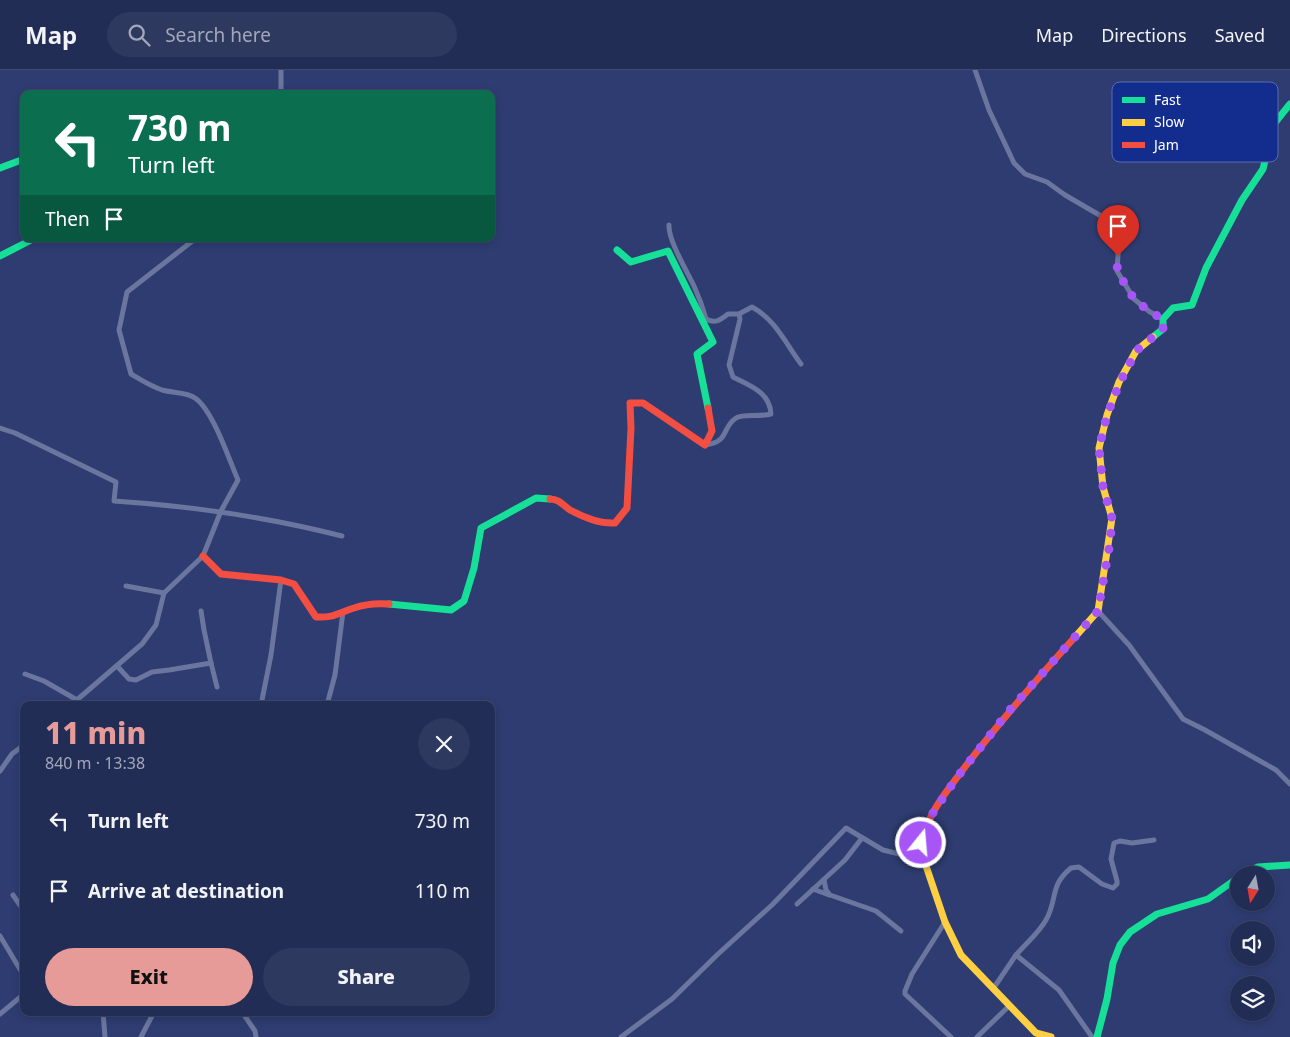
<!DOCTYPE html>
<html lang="en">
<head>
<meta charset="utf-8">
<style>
  :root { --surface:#222d55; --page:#2e395f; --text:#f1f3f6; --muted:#a2a8b9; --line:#3f496c; --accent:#e69b98 }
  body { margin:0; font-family:"Noto Sans",sans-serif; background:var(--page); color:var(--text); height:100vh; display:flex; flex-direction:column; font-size:19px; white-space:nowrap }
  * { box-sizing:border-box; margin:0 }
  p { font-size:16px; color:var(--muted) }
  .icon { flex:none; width:28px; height:28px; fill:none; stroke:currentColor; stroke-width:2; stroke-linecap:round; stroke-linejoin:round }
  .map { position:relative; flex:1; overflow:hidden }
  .drawer { position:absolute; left:20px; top:631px; width:475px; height:315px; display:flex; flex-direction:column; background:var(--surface); border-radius:10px; box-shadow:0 2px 8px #0003,0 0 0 1px var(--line) }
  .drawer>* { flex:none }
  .hud { position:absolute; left:20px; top:20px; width:475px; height:152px; border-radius:10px; box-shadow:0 2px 8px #0003,0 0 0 1px var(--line); background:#0b6e4f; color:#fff; overflow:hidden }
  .needle { width:32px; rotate:191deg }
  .tools { position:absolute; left:1230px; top:796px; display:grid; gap:10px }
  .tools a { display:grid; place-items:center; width:45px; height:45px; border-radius:50%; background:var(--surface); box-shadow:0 2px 8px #0003,0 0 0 1px var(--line); font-size:25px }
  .pin { position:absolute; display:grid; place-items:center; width:42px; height:42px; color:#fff; margin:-51px -21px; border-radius:50% 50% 50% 0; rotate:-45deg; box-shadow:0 0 5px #0007 }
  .pin .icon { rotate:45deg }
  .me { position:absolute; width:55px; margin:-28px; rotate:17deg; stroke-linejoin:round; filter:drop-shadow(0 0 4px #0008) }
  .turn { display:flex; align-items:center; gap:18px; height:105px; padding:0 25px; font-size:22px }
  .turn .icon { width:65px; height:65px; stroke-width:2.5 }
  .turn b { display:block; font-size:35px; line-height:42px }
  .then { display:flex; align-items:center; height:48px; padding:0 25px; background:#0003; gap:10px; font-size:19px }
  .round { display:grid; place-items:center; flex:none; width:52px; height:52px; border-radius:26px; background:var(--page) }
  .summary { display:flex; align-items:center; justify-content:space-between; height:85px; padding:0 25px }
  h1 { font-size:30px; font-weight:800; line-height:38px; color:var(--accent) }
  .button { display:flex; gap:10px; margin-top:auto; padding:10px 25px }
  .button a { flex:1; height:58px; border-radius:30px; background:var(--accent); color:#111; font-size:20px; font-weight:800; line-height:58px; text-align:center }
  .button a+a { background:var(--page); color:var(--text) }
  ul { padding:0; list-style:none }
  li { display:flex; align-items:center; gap:15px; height:70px; padding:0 25px }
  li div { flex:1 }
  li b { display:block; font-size:19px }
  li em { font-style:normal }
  header { display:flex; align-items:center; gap:30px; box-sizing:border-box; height:70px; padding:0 25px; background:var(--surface); border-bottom:1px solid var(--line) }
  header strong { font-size:24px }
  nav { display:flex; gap:28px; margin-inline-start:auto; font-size:18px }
  .search { width:350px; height:45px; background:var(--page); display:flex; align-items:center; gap:12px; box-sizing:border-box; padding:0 18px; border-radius:28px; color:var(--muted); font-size:19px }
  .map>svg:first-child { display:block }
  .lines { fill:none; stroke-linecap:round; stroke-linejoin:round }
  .street { stroke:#6a769d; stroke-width:5 }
  .fast { stroke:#16e098; stroke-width:7 }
  .slow { stroke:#ffcf43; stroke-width:7 }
  .jam { stroke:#f24e42; stroke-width:7 }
  .route { stroke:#a855f7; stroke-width:9; stroke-dasharray:0 16.2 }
  .key { fill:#122d8d; stroke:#596caf; stroke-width:1 }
  .key-label { font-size:14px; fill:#fff }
</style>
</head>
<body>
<header>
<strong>Map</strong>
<div class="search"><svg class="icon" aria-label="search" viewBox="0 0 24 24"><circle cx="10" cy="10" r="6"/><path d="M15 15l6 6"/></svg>Search here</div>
<nav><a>Map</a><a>Directions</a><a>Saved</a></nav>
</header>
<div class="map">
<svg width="1290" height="967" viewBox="0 0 1290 967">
  <rect width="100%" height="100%" fill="#2e3c71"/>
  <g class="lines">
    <g class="street">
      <polyline points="975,0 989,40 1014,93 1025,104 1047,112 1065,125 1113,153 1119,170 1117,201 1134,229 1150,242 1163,249"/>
      <polyline points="281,24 281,0"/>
      <path d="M 669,155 C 668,170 687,201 694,216 C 699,227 703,238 706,249 C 716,254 720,250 728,244 L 739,244 L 740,249 L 729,295 L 733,307 C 749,315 770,322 771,344 C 761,347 742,344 736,348 C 721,358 730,372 705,375"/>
      <path d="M 739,244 L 752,237 C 775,249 786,274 801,294"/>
      <path d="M 0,358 L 15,363 L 116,412 L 114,431 C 191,436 267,447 342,466"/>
      <polyline points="126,516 164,523"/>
      <polyline points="201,541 204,560 211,593"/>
      <polyline points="1098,541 1129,575 1183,649 1205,660 1276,700 1290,714"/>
      <polyline points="117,596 129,609 136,610 152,602 169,600 211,593 217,617"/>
      <polyline points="25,604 44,611 77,630"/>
      <path d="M 71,635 L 142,574 L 156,555 L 164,523 L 203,486 L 221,441 L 238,410 C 229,390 213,340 195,328 C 187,322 172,323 162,320 C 150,316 141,310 131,304 L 119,260 L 127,222 L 195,169"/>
      <polyline points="261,635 271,585 281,510"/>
      <polyline points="327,635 335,605 343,542"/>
      <polyline points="0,701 12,684 24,675"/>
      <polyline points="824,810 826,820 830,825 876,841 901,861"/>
      <polyline points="813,819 829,825"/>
      <polyline points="13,825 24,841"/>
      <polyline points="797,834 845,790 862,768"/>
      <polyline points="945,852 912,904 905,921 905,924 951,967"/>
      <polyline points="0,866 24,906"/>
      <path d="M 1016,885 C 1026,873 1038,864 1046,850 C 1058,829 1049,816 1071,798 L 1079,797 L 1102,814 L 1113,818 L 1117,814 L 1117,811 L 1111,789 L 1114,773 L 1120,771 L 1132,773 L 1154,770"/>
      <polyline points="993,919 1016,885 1059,920 1092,967"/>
      <polyline points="103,942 105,967"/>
      <polyline points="242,942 255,961 256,967"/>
      <polyline points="0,944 24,924"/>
      <polyline points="141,967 154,942"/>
      <polyline points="621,967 672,929 717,885 773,834 846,758 883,780 924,790"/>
      <polyline points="977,967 1009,936"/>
    </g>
    <g class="fast">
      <polyline points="0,98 24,89"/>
      <polyline points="617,180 631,192 668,181 713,272 697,284 708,338"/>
      <polyline points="0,186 33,169"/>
      <polyline points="1153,267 1163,259 1163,249 1173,238 1192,235 1206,198 1242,130 1263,99 1274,54 1290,34"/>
      <polyline points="389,534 451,540 464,531 474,498 481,458 536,428 550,429"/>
      <polyline points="1241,805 1258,797 1290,795"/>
      <polyline points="1097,967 1107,929 1113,893 1120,875 1130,862 1157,844 1208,829 1239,807"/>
    </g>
    <g class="slow">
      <polyline points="1075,567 1098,541 1112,448 1103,417 1099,378 1107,345 1119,312 1136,281 1153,267"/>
      <polyline points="926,758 921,773 924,790 945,852 961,885 1036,963 1051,967"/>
    </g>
    <g class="jam">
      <path d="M 550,429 C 559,429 563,435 570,440 C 583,447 601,454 615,453 L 627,438 L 631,358 L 630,333 L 643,333 L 705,375 L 712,361 L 708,338"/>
      <path d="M 203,486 L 221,504 L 281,510 L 294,514 L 316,547 C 334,548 338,543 354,538 C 365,534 377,533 389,534"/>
      <path d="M 926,758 C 934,735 954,712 968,693 C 1002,649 1038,608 1075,567"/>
    </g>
  </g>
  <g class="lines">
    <polyline class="route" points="921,773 929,749 955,710 1008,642 1098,541 1110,473 1112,448 1103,417 1099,378 1107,345 1120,312 1128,297 1136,281 1163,259 1163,249 1150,242 1134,229 1117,201 1118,186"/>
  </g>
  <rect x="1112" y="12" width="166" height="80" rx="8" class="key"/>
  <rect x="1122" y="27" width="23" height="6" fill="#16e098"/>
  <rect x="1122" y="49" width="23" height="7" fill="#ffcf43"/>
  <rect x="1122" y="72" width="23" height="6" fill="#f24e42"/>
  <g class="key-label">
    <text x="1154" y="35">Fast</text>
    <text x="1154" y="57">Slow</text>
    <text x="1154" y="80">Jam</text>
  </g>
</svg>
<div class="tools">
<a><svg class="needle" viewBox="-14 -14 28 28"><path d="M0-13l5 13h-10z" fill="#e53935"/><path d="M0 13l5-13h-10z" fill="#a2a8b9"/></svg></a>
<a><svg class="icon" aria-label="sound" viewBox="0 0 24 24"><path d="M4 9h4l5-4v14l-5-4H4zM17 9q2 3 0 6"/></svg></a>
<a><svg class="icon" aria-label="layers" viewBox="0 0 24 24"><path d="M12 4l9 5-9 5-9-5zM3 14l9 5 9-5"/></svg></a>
</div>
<div class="pin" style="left:1118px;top:186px;background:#d93025"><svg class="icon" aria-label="arrive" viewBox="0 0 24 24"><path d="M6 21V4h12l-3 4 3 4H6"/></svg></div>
<svg class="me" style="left:921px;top:773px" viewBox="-20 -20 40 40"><circle r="17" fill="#a855f7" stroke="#fff" stroke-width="3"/><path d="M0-11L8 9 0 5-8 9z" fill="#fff"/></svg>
<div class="hud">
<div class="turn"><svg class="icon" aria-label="left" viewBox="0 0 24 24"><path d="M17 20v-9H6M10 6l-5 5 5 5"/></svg><div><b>730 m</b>Turn left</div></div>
<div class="then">Then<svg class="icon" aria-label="arrive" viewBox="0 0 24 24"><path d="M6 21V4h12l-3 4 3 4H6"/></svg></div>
</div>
<section class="drawer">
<div class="summary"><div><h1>11 min</h1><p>840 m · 13:38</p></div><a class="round"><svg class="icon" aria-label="close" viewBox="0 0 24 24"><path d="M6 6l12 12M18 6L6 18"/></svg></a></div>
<ul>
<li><svg class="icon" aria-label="left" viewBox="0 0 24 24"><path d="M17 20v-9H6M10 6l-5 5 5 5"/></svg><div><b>Turn left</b></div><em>730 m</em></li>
<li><svg class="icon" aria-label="arrive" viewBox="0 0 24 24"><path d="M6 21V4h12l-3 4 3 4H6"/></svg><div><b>Arrive at destination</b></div><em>110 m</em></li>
</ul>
<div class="button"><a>Exit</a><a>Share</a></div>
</section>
</div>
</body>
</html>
